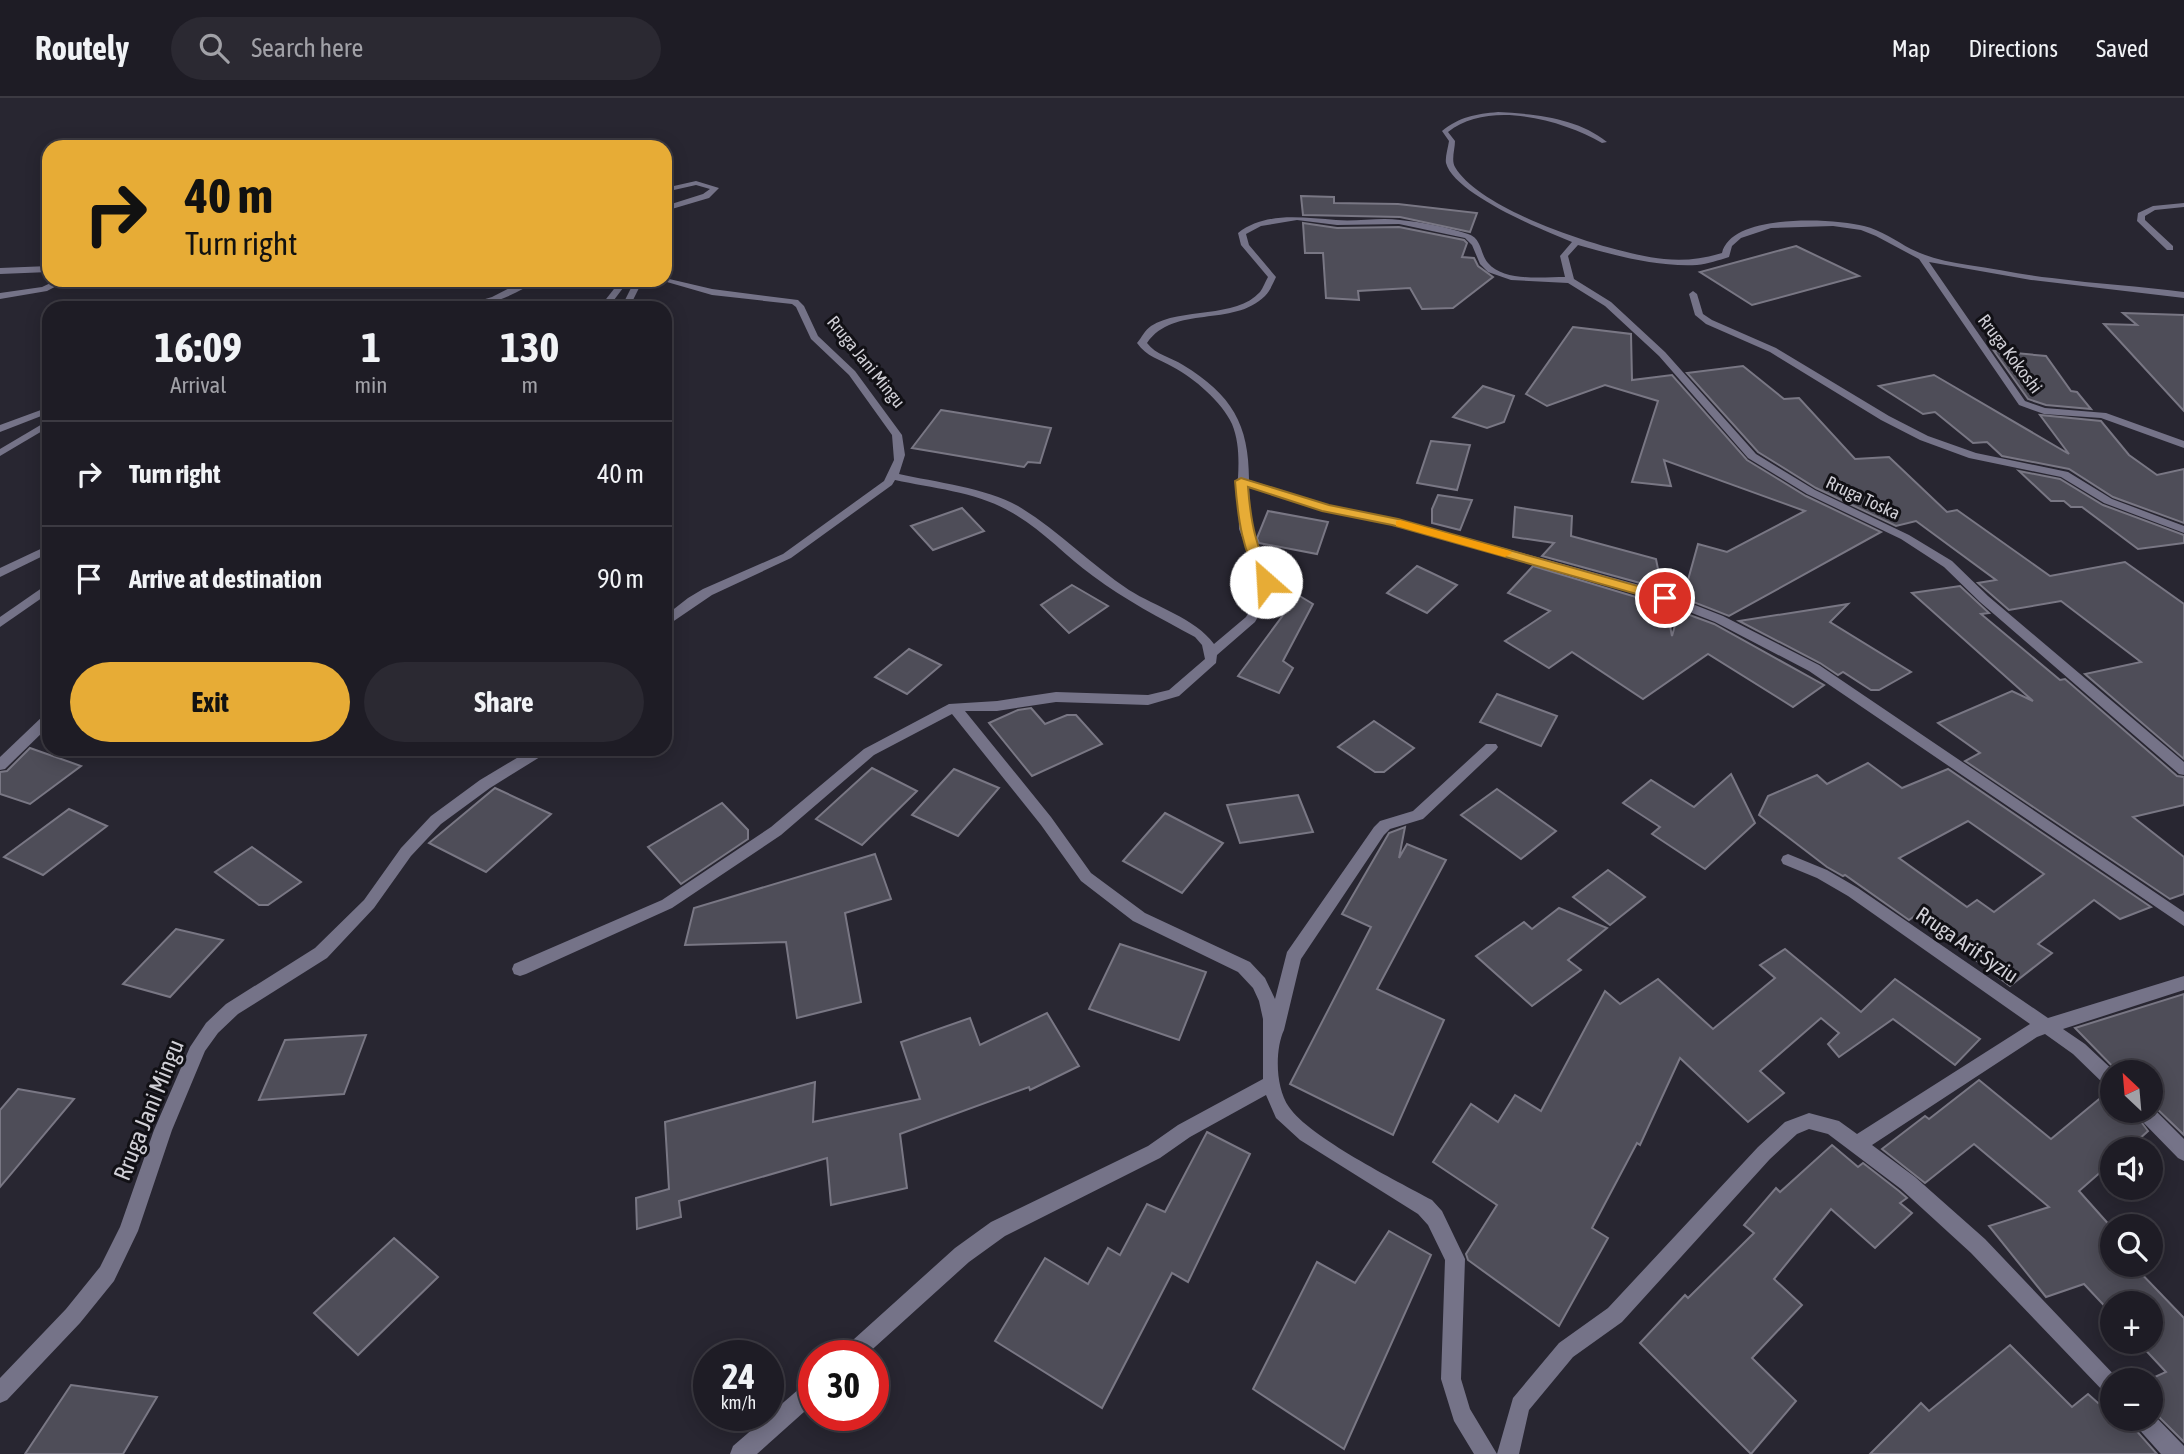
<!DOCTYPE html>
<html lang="en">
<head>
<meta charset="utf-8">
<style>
  :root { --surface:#1e1c25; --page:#2b2932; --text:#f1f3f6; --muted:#a1a1a7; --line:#3c3a42; --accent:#e7ac36 }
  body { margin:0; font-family:"Asap Condensed",sans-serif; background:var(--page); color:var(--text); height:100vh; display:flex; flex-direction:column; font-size:26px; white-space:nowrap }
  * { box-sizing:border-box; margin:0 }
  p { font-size:23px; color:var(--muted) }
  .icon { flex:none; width:38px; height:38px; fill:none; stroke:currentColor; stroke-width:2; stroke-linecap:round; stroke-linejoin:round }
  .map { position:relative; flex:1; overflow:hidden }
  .sheet { position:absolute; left:42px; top:203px; width:630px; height:455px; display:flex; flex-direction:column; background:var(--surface); border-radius:21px; box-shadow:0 4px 18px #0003,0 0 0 2px var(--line) }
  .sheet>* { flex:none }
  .banner { position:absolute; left:42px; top:42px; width:630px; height:147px; border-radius:21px; box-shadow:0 4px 18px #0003,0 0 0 2px var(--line); background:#e7ac36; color:#111; overflow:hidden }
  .needle { width:46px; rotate:334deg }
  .tools { position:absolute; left:2100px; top:962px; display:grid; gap:14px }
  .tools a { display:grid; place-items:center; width:63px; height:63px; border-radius:50%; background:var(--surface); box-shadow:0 4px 18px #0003,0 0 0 2px var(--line); font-size:35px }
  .speed { position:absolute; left:693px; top:1242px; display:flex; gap:14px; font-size:35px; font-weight:700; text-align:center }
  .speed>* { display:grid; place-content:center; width:91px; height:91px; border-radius:50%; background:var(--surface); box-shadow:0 4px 18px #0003,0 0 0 2px var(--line); line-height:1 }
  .speed small { font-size:18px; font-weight:400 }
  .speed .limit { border:10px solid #d22; background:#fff; color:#111 }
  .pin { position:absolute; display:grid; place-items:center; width:60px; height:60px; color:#fff; margin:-30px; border:4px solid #fff; border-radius:50%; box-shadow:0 2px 7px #0007 }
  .me { position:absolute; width:77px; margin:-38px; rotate:334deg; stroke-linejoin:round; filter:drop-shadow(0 0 5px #0008) }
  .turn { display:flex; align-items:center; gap:24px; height:147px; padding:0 28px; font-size:32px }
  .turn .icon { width:91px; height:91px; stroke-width:2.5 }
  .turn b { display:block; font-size:49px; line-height:60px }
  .eta { display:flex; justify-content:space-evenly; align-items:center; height:119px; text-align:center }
  .eta b { font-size:42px; font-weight:700; line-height:49px }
  .primary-button { display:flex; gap:14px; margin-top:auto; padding:14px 28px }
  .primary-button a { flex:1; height:80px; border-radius:42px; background:var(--accent); color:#111; font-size:28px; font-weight:700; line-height:80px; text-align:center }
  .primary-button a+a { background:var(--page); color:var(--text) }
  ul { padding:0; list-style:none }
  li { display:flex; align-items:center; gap:21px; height:105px; padding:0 28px; border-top:2px solid var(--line) }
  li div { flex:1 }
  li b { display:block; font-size:26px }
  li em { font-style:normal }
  header { display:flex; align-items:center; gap:42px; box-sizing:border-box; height:98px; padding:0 35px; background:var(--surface); border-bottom:2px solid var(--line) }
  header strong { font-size:33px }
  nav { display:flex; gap:38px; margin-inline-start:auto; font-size:24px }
  .search { width:490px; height:63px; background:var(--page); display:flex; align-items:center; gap:18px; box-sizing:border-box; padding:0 24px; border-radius:38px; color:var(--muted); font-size:26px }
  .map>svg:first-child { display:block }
  .building { fill:#4e4d58; stroke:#797784; stroke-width:2; fill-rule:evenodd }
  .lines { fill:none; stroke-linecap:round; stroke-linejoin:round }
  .service { fill:#757388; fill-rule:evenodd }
  .minor { fill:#757388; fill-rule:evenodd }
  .route { fill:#e7ac36; stroke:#967023; stroke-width:2 }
  .slow { fill:#f59e0b }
  .labels { text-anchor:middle; stroke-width:6; stroke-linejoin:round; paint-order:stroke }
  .far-street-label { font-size:18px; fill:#d1d0d7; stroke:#111015 }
  .street-label { font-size:21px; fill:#d1d0d7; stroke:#111015 }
  .near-street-label { font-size:24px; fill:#d1d0d7; stroke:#111015 }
</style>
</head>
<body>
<header>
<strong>Routely</strong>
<div class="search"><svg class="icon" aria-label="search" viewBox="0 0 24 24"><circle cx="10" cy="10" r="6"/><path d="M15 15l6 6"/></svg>Search here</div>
<nav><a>Map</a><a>Directions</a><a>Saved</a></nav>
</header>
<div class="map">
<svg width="2184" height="1356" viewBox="0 0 2184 1356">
  <rect width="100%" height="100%" fill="#282631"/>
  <g class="building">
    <polygon points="1301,98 1334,99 1334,105 1398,106 1477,115 1470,134 1400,119 1303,117"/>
    <polygon points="1303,125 1337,130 1399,129 1464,142 1467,145 1462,159 1474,160 1478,168 1493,179 1453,210 1422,211 1410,190 1358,193 1359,202 1326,200 1323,155 1305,155"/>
    <polygon points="1796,148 1859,178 1752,207 1700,174"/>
    <polygon points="2123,215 2184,217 2184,313 2104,226 2137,227"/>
    <polygon points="1573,229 1631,236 1632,282 1672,277 1747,362 1806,398 1881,434 1729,518 1683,500 1698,446 1727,454 1805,413 1664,362 1671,388 1632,384 1658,303 1605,287 1547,308 1526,296"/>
    <polygon points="1994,253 2046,258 2071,293 2077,294 2091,311 2046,307 2028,301"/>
    <polygon points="1743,268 1784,301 1799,300 1855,361 1889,359 1947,414 1957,412 2050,478 2125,464 2184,506 2184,661 2085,576 2141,564 2061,503 2009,512 1978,485 1996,482 1916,423 1896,428 1816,390 1758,354 1687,275"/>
    <polygon points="1934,277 2069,356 2040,317 2101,323 2129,357 2157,377 2184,371 2184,425 2113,399 2069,371 2002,358 1987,344 1973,345 1935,314 1923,316 1879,288"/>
    <polygon points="1483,288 1514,298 1504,324 1487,330 1453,319"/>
    <polygon points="941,312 1051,330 1040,365 1028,364 1024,369 912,350"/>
    <polygon points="1431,343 1470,347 1457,392 1417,385"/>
    <polygon points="2019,373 2060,381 2103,407 2184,437 2184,445 2138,451 2082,409 2071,409 2064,403 2051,403"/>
    <polygon points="1438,397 1472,402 1460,432 1432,425 1432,411"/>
    <polygon points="1515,409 1572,418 1571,438 1656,461 1662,491 1542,458 1554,445 1513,439"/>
    <polygon points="962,410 984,433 933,452 911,428"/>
    <polygon points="1268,413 1328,424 1317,456 1259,445 1257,440"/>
    <polygon points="1417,468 1457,487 1427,515 1387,495"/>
    <polygon points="1533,468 1666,508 1672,538 1679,513 1714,526 1824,587 1793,609 1708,556 1643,601 1572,554 1549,570 1505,543 1550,513 1508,495"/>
    <polygon points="1072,487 1108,508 1069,535 1041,507"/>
    <polygon points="1960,488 1989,515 1981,516 2060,582 2065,581 2177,678 2184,679 2184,707 2133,719 2184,759 2184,796 2170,801 1965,663 1980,655 1938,625 2012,593 2033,603 1912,495"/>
    <polygon points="1298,497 1313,506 1283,563 1293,570 1279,595 1238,578"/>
    <polygon points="1848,506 1830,524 1911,574 1879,592 1871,592 1843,574 1838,577 1820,565 1739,523"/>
    <polygon points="909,551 941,567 907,596 875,579"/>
    <polygon points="1497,596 1557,618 1541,648 1480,624"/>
    <polygon points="1031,610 1045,626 1067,617 1076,617 1102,646 1032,678 989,625 1018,612"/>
    <polygon points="1374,623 1414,650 1384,674 1375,674 1338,649"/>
    <polygon points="30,650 81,668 30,706 0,696 0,674 7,673"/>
    <path d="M 1868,665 L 1902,690 L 1948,671 L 2151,809 L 2120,821 L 2094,802 L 2038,846 L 2052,855 L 2010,888 L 1916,817 L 1909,822 L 1845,777 L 1843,778 L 1827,769 L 1759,717 L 1768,698 L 1817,677 L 1827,686 ZM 1968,723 L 2044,776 L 1994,814 L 1977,802 L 1967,809 L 1899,760 Z"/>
    <polygon points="872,670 917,693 862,747 816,721"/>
    <polygon points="954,671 999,690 958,738 912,717"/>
    <polygon points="1731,676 1755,725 1705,771 1652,736 1660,729 1623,705 1651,682 1694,709"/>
    <polygon points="495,690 551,716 486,774 429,745"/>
    <polygon points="1497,691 1556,733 1521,761 1461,717"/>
    <polygon points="1298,697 1313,734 1240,745 1227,707"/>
    <polygon points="722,705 748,732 748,741 681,786 648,749"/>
    <polygon points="69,711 107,728 43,777 4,759"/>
    <polygon points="1165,715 1223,745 1182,795 1123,763"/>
    <polygon points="1405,729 1399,760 1407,746 1446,762 1377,891 1444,922 1393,1037 1290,986 1371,829 1342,816 1389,735"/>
    <polygon points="252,749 301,784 268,807 259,807 215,774"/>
    <polygon points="875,756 891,801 845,815 861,904 797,920 786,844 685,847 694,810"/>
    <polygon points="1608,772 1645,799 1610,827 1573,799"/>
    <polygon points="1559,810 1607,830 1568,862 1581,872 1532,908 1476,858 1524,824 1532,831"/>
    <polygon points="176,831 223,842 170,899 123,886"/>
    <polygon points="1120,846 1206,874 1179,942 1089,911"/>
    <polygon points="1785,851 1861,914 1895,881 1980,941 1955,967 1893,921 1839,959 1828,946 1839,935 1821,920 1760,973 1784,995 1748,1024 1680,960 1640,1047 1637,1045 1592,1130 1608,1140 1559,1228 1468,1162 1466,1156 1497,1107 1433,1064 1471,1006 1498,1024 1515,997 1541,1013 1605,893 1620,906 1658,881 1713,931 1775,880 1760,867"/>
    <polygon points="2184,896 2184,1037 2151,1005 2151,975 2119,975 2075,930"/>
    <polygon points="1047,915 1079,968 1030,992 1029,989 900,1036 907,1090 831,1107 827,1060 679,1103 681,1119 637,1131 636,1100 669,1091 665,1024 815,984 813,1024 920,1001 901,944 970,920 980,947"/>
    <polygon points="366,937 344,996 259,1002 285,942"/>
    <polygon points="1979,982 2051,1041 2110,992 2112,992 2112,1013 2133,1013 2148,1033 2127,1052 2112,1052 2112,1064 2079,1093 2112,1130 2112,1167 2133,1167 2184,1220 2184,1344 2151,1311 2151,1283 2146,1283 2166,1274 2138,1244 2151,1244 2151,1206 2112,1206 2112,1216 2084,1186 2046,1199 1989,1128 2049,1109 1974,1046 1925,1085 1882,1051 1925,1018 1929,1021"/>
    <polygon points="18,991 74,1001 0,1089 0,1012"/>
    <polygon points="1207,1034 1250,1056 1188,1184 1172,1175 1102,1310 995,1243 1045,1160 1088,1186 1108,1150 1120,1157 1147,1106 1165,1114"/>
    <polygon points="1832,1047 1858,1069 1863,1065 1899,1093 1907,1100 1900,1105 1912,1115 1875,1150 1831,1111 1774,1181 1802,1207 1752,1260 1796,1303 1751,1356 1640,1245 1685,1197 1688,1200 1754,1135 1744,1127 1776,1090 1780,1094"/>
    <polygon points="1389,1133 1431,1157 1344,1351 1253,1291 1317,1164 1355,1185"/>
    <polygon points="394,1140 438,1179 358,1257 314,1215"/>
    <polygon points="2010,1247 2072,1309 2088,1296 2098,1305 2112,1301 2112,1321 2131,1321 2134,1330 2157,1356 1870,1356 1921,1305 1929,1313"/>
    <polygon points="71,1287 157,1299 123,1356 25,1356"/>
  </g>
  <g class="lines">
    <polygon class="service" points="49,485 49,495 0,529 0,519"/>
    <g class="minor">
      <path d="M 1498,14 C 1535,16 1578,20 1607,44 L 1602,45 C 1561,21 1488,2 1448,34 L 1455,43 C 1455,51 1451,62 1455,69 C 1481,114 1614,156 1664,161 C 1684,163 1703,161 1722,155 C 1731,115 1833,120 1864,128 C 1881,132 1896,143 1911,151 C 1929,160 1948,164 1968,167 C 1996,171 2024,177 2052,180 C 2096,186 2140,188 2184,194 L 2184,200 L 2031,182 L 1929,164 L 2025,303 L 2045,310 L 2106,315 L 2184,343 L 2184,350 L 2101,320 L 2044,316 L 2019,307 L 1919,161 L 1876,138 L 1861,132 L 1833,128 L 1771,130 L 1741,140 L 1732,148 L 1729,159 C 1719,162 1708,166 1697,167 C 1657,169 1617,158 1578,147 L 1568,158 L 1574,181 L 1611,204 L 1665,254 L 1756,356 L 1815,392 L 1909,437 L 1952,463 L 1988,498 L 2184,664 L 2184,677 L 2179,676 L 1980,504 L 1944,469 L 1901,441 L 1807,396 L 1748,360 L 1659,258 L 1605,208 L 1568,185 L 1511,182 L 1488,174 L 1480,166 L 1472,147 L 1465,140 L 1399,126 L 1337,127 L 1297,122 L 1261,128 L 1246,136 L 1249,147 L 1276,179 C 1273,185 1270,193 1265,198 C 1233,230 1174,206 1147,245 C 1156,257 1171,259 1183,267 C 1232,297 1249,326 1249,382 L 1328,407 L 1398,421 L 1654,491 L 1723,518 L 1819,567 L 2184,814 L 2184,828 L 1809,573 L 1715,524 L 1646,497 L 1393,426 L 1322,412 L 1249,389 L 1251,431 L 1270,481 L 1271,496 L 1255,524 L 1217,557 L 1216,565 L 1179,598 L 1148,607 L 1056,604 L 997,613 L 965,613 L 1051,719 L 1091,775 L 1145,815 L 1250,864 L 1265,880 L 1275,901 L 1287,854 L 1374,729 L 1380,723 L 1413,713 L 1486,646 L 1496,646 L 1498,649 L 1496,652 L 1423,721 L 1390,731 L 1384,737 L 1301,861 L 1284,932 C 1275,951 1275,989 1289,1009 C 1309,1039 1397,1083 1432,1102 L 1442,1113 L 1465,1161 L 1461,1281 L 1470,1311 L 1497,1356 L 1474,1356 L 1454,1323 L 1441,1281 L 1445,1162 L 1428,1127 L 1418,1116 L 1300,1042 L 1276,1020 L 1266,997 L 1190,1039 L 1160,1060 L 1005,1138 L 969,1164 L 865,1258 L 840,1258 L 843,1251 L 955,1150 L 991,1124 L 1148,1048 L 1178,1027 L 1263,981 L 1263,921 L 1259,903 L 1253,890 L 1238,874 L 1133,823 L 1081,783 L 1041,727 L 952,616 L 874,657 L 781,737 L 672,810 L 526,876 L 520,878 L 514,876 L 512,871 L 514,866 L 662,802 L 771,729 L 864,651 L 949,606 L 997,603 L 1056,594 L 1148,597 L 1169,592 L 1205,561 L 1202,547 L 1195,539 C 1160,520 1125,502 1093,478 C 1064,457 1041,430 1009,413 C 976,394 932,390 895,382 L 892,387 L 791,460 L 712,497 L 665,529 L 665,518 L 688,500 L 703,491 L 783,456 L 884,383 L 894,362 L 892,337 L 849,277 L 811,241 L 796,209 L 792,206 L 712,197 L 660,182 L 665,182 L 665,180 L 712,191 L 798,202 L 804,208 L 818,238 L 855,273 L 902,337 L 905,357 L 899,376 C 935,384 986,390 1018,408 C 1058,432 1090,466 1129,492 C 1156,509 1195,520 1214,546 L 1246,519 L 1259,496 L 1258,481 L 1239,431 L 1238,386 L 1236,383 L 1238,380 C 1239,362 1239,343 1232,326 C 1222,304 1194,280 1173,269 C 1159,261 1147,259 1137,245 C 1142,239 1145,232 1151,228 C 1181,209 1236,221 1260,194 C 1263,190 1265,184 1268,179 L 1241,147 L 1238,135 C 1266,113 1303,120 1336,122 C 1357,124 1379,119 1400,122 C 1422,124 1447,129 1468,136 C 1482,140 1480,156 1488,165 C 1504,184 1543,179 1565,179 L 1560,158 L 1572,144 C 1544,133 1454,96 1446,65 C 1445,59 1448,50 1449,43 L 1442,33 C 1459,19 1476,16 1498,14 Z"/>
      <polygon points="696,83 719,90 709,100 665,113 665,108 703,96 710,91 696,87 665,94 665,90"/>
      <polygon points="2184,105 2184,109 2155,112 2145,118 2145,122 2173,148 2173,152 2167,152 2137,123 2138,115 2153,108"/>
      <polygon points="49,168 49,174 0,176 0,170"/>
      <polygon points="57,182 68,182 47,193 0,201 0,195 42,189"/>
      <path d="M 525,182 L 536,182 C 514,199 483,210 455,210 L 492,199 Z"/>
      <polygon points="621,182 629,182 608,210 599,210"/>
      <polygon points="635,182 643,182 629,210 621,210"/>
      <polygon points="1693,193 1697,196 1703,216 1712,222 1776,250 1889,318 1928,338 1976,355 2068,374 2112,401 2184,428 2184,435 2104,405 2061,379 1969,360 1920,342 1881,322 1770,254 1706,226 1695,217 1689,196"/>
      <polygon points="49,309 49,315 0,334 0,327"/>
      <polygon points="49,322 49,329 0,358 0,351"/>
      <polygon points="49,447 49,455 0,479 0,470"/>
      <polygon points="49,615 49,628 5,671 0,672 0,659 44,617"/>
      <polygon points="532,651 550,651 548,654 490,690 441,726 411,758 374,810 327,860 238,916 218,935 205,953 172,1032 138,1133 114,1183 80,1225 7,1302 0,1305 0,1280 66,1211 100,1169 120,1129 154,1032 190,949 206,925 226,906 315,850 364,802 401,750 431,718 480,682"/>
      <polygon points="1788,756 1827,772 1858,790 2048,920 2184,878 2184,892 2063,931 2085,946 2116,975 2112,975 2112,990 2106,988 2073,956 2045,936 2037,939 1872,1047 1915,1079 1985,1141 2120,1283 2112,1283 2112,1298 2105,1295 1971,1155 1901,1091 1828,1036 1809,1031 1797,1036 1770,1061 1622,1224 1573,1259 1529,1312 1519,1356 1497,1356 1513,1300 1559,1245 1608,1210 1758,1049 1785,1024 1809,1015 1839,1023 1857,1036 2030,926 1848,798 1817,780 1783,766 1781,762 1783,758"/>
      <polygon points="2151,1008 2184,1041 2184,1063 2178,1060 2138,1019 2135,1013 2151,1013"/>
      <polygon points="814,1281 814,1305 757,1356 730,1356 733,1348 807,1284"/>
      <polygon points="2151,1314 2184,1348 2184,1356 2161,1356 2136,1328 2133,1321 2151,1321"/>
    </g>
  </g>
  <path class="route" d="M 1241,380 L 1329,407 L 1398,421 L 1670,497 L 1672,500 L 1665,504 L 1392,427 L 1322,413 L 1248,389 C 1251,427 1256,449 1273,484 L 1271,487 L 1262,487 C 1242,453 1238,421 1235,383 Z"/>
  <polygon class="slow" points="1400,422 1510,453 1512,455 1505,459 1396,428 1396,423"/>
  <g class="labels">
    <g class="far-street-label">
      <text transform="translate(2010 256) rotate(53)" y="6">Rruga Kokoshi</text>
      <text transform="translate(866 264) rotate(51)" y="6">Rruga Jani Mingu</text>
      <text transform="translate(1863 400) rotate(25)" y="6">Rruga Toska</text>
    </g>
    <g class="street-label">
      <text transform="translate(1967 847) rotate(34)" y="7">Rruga Arif Syziu</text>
    </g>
    <g class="near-street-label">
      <text transform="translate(149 1012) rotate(-68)" y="8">Rruga Jani Mingu</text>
    </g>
  </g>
</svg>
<div class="tools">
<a><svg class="needle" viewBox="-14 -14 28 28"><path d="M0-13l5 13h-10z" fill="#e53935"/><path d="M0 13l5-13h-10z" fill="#a1a1a7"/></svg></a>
<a><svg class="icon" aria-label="sound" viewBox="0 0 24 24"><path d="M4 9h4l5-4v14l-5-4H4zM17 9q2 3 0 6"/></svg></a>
<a><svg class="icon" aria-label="search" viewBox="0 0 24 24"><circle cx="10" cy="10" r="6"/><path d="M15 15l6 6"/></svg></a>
<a>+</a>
<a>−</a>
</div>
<div class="speed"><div>24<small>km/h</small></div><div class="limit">30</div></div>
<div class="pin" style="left:1665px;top:500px;background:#d93025"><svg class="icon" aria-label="arrive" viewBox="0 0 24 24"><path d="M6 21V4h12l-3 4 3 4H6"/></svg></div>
<svg class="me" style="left:1266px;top:484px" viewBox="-20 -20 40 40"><circle r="19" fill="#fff"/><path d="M0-13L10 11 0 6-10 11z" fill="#e7ac36"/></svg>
<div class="banner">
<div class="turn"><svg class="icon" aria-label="right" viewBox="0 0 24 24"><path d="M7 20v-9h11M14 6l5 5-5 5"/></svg><div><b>40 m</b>Turn right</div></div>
</div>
<section class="sheet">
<div class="eta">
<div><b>16:09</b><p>Arrival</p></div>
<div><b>1</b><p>min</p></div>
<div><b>130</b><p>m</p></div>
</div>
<ul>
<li><svg class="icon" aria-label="right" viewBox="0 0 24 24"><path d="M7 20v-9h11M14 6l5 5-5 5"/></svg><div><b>Turn right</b></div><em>40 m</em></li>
<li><svg class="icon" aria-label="arrive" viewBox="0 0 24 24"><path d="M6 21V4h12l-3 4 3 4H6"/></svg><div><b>Arrive at destination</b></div><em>90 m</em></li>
</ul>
<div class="primary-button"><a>Exit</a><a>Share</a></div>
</section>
</div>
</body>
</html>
